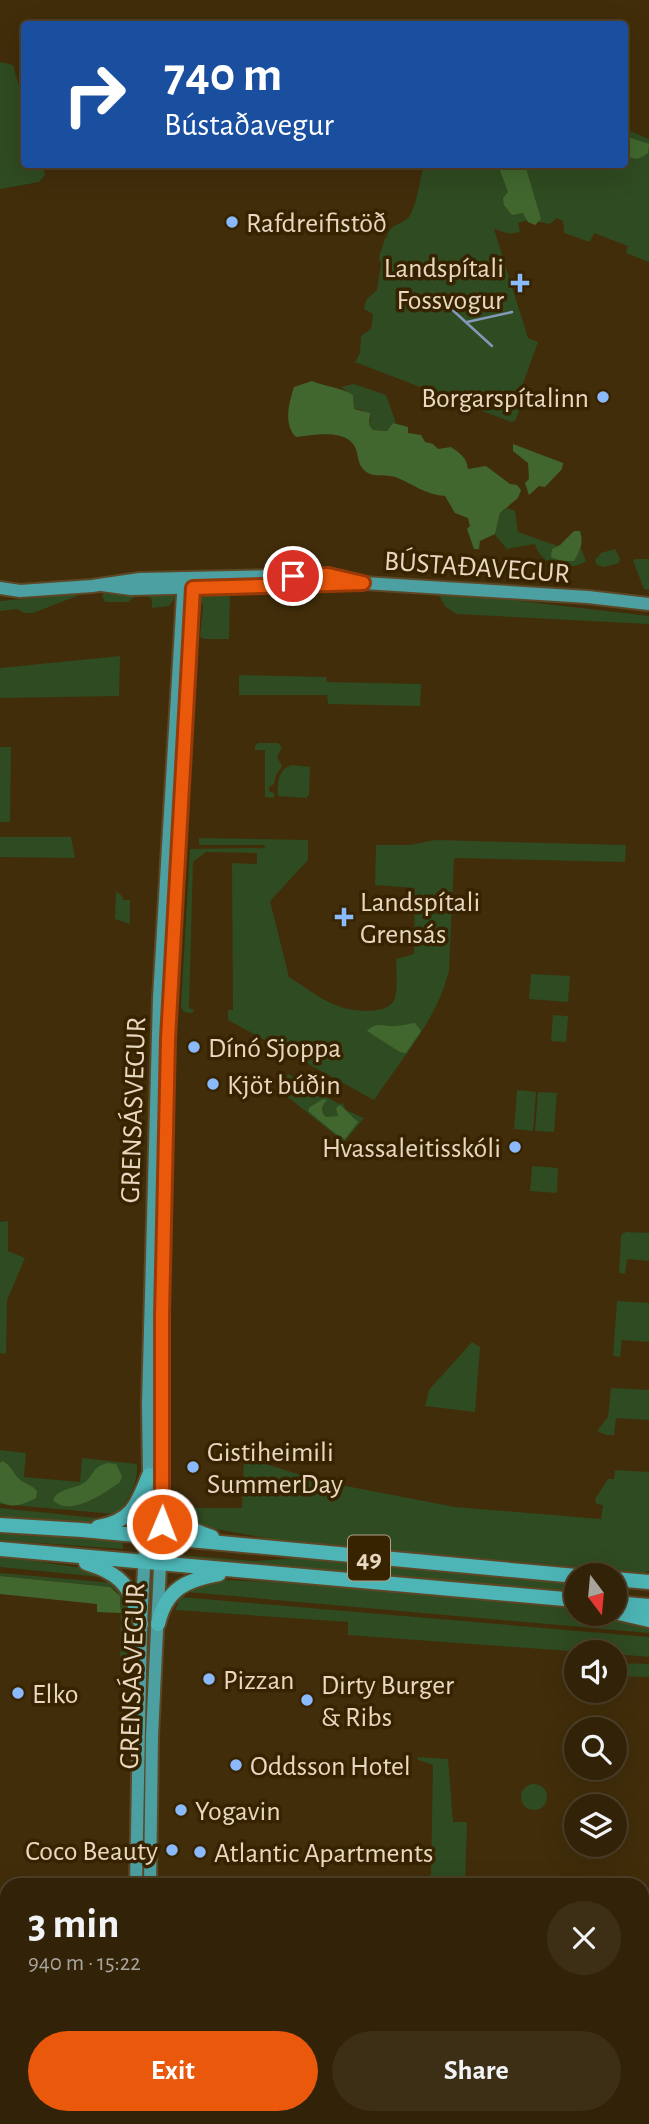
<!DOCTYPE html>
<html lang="en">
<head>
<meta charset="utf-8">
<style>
  :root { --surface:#312208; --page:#3d2f16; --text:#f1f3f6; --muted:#a8a49c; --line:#4c3f29; --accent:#ea580c }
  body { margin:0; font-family:"Alegreya Sans",sans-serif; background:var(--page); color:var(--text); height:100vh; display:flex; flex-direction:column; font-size:26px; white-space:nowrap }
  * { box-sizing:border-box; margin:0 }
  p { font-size:23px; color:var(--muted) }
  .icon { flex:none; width:38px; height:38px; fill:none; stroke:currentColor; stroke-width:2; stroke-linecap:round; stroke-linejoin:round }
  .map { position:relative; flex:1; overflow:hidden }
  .details { position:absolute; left:0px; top:1878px; width:649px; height:247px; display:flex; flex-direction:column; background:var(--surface); border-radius:21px 21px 0 0; box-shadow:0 7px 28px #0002,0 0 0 2px var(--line) }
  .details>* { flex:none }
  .hud { position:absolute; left:21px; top:21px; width:607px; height:147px; border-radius:7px; box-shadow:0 7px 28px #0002,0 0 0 2px var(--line); background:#1a4fa0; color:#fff; overflow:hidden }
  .needle { width:46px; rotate:164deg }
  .controls { position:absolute; left:564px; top:1563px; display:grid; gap:14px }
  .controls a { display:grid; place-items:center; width:63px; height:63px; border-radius:50%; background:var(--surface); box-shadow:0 7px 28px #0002,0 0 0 2px var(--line); font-size:35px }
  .pin { position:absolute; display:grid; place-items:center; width:60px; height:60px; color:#fff; margin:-30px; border:4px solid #fff; border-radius:50%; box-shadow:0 2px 7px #0007 }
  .me { position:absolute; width:77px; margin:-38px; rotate:1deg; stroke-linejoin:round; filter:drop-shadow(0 0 5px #0008) }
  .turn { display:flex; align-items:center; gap:24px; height:147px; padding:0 28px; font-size:32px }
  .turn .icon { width:91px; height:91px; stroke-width:2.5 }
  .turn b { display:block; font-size:49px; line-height:60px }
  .round { display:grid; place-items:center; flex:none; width:74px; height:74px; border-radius:37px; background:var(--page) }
  .headline { display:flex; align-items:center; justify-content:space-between; height:119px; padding:0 28px }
  h1 { font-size:42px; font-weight:700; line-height:52px }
  .action { display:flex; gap:14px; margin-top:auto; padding:14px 28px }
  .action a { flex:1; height:80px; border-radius:42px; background:var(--accent); color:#fff; font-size:28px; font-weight:700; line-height:80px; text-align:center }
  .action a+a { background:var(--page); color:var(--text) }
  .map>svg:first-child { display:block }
  .green { fill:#2f4b21 }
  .forest { fill:#41672e }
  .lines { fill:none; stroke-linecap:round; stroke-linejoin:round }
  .stream { stroke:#8299b8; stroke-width:2.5 }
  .major-casing { stroke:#5c4827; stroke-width:16 }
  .highway-casing { stroke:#5c4827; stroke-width:18 }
  .major { stroke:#4ca0a1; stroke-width:12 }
  .highway { stroke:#4db5b6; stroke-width:14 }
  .route-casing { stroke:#983908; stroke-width:18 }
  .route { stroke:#ea580c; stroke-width:12 }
  .poi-dot { fill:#8abafc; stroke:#372300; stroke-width:2.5 }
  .labels { text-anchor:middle; stroke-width:7; stroke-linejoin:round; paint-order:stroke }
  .shield { fill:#372300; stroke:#b3a287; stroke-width:2 }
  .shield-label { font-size:26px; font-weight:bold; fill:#e8d8c1 }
  .poi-label { font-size:28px; fill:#e8d8c1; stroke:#372300; text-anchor:start }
  .street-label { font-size:28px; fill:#e8d8c1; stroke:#372300 }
</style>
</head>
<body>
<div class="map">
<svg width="649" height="2124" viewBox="0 0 649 2124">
  <rect width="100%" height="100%" fill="#412d0a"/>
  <g class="green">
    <polygon points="0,62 13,65 24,104 24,164 42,165 45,175 39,182 0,189"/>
    <path d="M 625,129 L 649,139 L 649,262 L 626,253 L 628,246 L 594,233 L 590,242 L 564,233 L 563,221 L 557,218 L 550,224 L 529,220 L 518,223 L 520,232 L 510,234 L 494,229 L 528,338 L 538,342 L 520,392 L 526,394 L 515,421 L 511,422 L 355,362 L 360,353 L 361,336 L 371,329 L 373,314 L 364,309 L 366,300 L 377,290 L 381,265 L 379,257 L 385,238 L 387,238 C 388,223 403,226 410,215 C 417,204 420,178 424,165 L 625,164 Z"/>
    <polygon points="354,384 386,395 396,423 393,423 387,431 373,430 369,425 371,418 363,410 354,409 353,396 341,387"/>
    <path d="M 507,508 L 515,511 L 518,532 L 558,546 L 552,549 L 574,561 L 581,548 L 586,561 C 569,573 540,565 535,544 L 507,549 L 495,535 L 500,513 Z"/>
    <polygon points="615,549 620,559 619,563 604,567 597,565 595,560 601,553"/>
    <polygon points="635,559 649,559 649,590 644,589 633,561"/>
    <polygon points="113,590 173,592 175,598 169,606 152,608 152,600 148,595 137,595 128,602 105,602 102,595"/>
    <polygon points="245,591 326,591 230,595 229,639 205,639 200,637 203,606 198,599 206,593"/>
    <polygon points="436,591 649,616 649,624 456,614 445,606"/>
    <polygon points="82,594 33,613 24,613 17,609 0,611 0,601"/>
    <polygon points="120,656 119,696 0,698 0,668"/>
    <polygon points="239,675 326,677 327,682 421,684 420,706 328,704 327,695 239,695"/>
    <polygon points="258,743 278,743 282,748 277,757 282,766 276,775 274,784 269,787 269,791 275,794 273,798 265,797 265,750 255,750 255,746"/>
    <polygon points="0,747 11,747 10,822 0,822"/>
    <path d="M 292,765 L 310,767 L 309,795 L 306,798 L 278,796 C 277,783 278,769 292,765 Z"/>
    <polygon points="0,837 71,837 75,858 0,857"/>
    <path d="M 199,838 L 308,840 L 308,860 L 270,901 L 289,977 C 305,987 322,1001 341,1007 C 354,1012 390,1015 395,998 C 398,987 396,971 396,959 L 414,954 L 415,888 L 375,885 L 376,845 L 410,845 L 435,840 L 626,845 L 625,862 L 454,858 L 449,970 C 438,1019 401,1059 374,1100 L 228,1020 L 228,1010 L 233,1010 L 232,863 L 257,864 L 257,853 L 206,852 L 193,862 L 189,1008 L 194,1010 L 192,1013 L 184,1012 L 181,1007 L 190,849 L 265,848 L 264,845 L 199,845 Z"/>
    <polygon points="116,891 122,896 123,900 130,900 130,924 115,919"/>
    <polygon points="531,974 570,976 568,1002 529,999"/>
    <polygon points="553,1015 568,1016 566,1042 551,1041"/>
    <polygon points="288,1074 339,1104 343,1103 346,1110 364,1118 344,1142 279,1090"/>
    <polygon points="517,1090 536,1092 533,1131 514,1129"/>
    <polygon points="538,1092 557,1093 554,1132 535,1131"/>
    <polygon points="532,1166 558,1168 557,1193 530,1191"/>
    <polygon points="8,1221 8,1251 25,1258 7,1300 6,1354 0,1353 0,1222"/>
    <polygon points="626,1232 649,1233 649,1261 627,1259 625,1274 619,1273 621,1235"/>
    <polygon points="617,1301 649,1303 649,1342 622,1340 620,1357 613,1356"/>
    <polygon points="472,1342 480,1347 475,1412 425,1406 429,1390"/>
    <polygon points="611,1388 649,1390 649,1420 616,1418 614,1435 607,1435 597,1431 608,1417"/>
    <path d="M 0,1450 L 26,1453 L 24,1477 L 80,1482 L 82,1458 L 137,1464 C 138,1482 130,1497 120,1512 L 114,1514 L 0,1504 Z"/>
    <polygon points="244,1457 320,1481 455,1507 601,1519 603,1505 596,1504 595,1499 608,1479 614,1479 615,1470 649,1472 649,1571 643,1573 282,1541 187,1524 174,1502 180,1501 185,1508 242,1508"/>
    <polygon points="0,1508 116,1520 85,1526 0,1518"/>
    <polygon points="0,1532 123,1540 123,1549 25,1542 0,1543"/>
    <polygon points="182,1555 255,1561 300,1558 576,1582 576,1591 547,1592 182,1559"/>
    <polygon points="0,1556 89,1569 111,1578 0,1567"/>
    <path d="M 0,1573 L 113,1583 C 136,1602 128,1637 127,1663 L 120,1665 L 121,1603 C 120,1594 117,1591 110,1587 L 0,1576 Z"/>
    <polygon points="221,1580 303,1583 576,1609 576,1614 599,1614 649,1620 649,1633 187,1592 186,1588"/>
    <polygon points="181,1597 649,1637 649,1657 614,1654 614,1652 584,1652 348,1635 348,1622 175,1610"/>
    <polygon points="614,1663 649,1664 649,1677 614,1676"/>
    <polygon points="417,1757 448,1759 453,1822 467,1822 465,1885 426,1885 426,1876 431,1875 433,1765 418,1760"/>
    <circle cx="534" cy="1797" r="13"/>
    <polygon points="642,2081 649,2082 649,2124 532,2124 524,2118 642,2118"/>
  </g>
  <g class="forest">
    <path d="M 625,136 L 649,144 L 648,153 C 639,160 634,160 625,155 Z"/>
    <polygon points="498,165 525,165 541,219 535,225 528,222 523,213 512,215 504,205 503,198 508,192"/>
    <path d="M 312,381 C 326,387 340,387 353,395 L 354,409 L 370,413 L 369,425 L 373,430 L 387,431 L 393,423 L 408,427 L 408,433 L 421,435 L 425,442 L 433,444 L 438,449 L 451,447 C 460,453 467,458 468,469 L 486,466 L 510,484 L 517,485 L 521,490 L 518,498 L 500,513 L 495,534 L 480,541 L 479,549 L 474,549 L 467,529 L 470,526 L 468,518 L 455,513 L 445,496 C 423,494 414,484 395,477 C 386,474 375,477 368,473 C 358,467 359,459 356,449 C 348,428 313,435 296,437 C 283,424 289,403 294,387 Z"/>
    <polygon points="513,444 563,463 562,469 545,487 539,486 529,495 525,483 529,479 528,463 513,451"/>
    <path d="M 574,531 L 580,531 C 584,543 580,551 574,561 L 561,561 L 551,557 L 552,549 L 560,545 Z"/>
    <path d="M 415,1023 L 421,1031 L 406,1053 L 400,1052 L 367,1031 C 375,1023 379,1025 390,1026 C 398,1027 407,1024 415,1023 Z"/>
    <path d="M 323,1099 L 327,1100 C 322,1105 319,1111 326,1117 L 338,1116 L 336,1108 L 340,1105 L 358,1122 L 345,1139 L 336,1134 L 308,1111 L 310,1107 Z"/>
    <path d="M 3,1461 C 11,1466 12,1471 18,1478 C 24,1484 31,1484 37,1491 L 36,1498 C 24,1504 13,1509 0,1502 L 0,1463 Z"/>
    <path d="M 108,1463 L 116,1464 L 122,1476 L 120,1482 C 105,1493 69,1518 53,1500 C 59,1488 71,1490 82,1484 C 95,1477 90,1467 108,1463 Z"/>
    <polygon points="0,1576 110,1587 120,1596 121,1613 97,1612 97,1604 0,1594"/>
  </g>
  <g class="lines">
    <g class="stream">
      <polyline points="435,294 492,346"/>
      <polyline points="467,322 512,312"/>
    </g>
    <defs>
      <g id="major">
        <polyline points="102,585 131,589 364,583 588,597 649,604"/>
        <polyline points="0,588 20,591 92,586 140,579 328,575 346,579"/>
        <polyline points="136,1885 141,1624 149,1475 148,1405 159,998 184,578"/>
        <polyline points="150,1885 152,1736 162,1524 162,1317 168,1039 194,578"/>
        <polyline points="127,2124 128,2118"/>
        <polyline points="143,2124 147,2118"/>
      </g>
      <g id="highway">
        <path d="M 162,1494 C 178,1519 183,1528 212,1537"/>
        <polyline points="0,1525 82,1530 576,1576"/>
        <path d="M 98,1527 C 132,1521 137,1505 149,1475"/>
        <polyline points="0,1549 576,1600"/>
        <path d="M 86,1563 C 123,1574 131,1588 141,1624"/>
        <polyline points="614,1579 649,1582"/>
        <polyline points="614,1603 649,1606"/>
        <polyline points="614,1612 649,1620"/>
        <path d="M 158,1624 C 166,1589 186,1580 219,1574"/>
      </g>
    </defs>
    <use href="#major" class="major-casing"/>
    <use href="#highway" class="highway-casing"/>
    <use href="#major" class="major"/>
    <use href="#highway" class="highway"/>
  </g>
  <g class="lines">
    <defs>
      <polyline id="route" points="162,1524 162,1317 168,1039 193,588 363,583 328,575 293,576"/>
    </defs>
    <use href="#route" class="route-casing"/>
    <use href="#route" class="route"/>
  </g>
  <g class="poi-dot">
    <circle cx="232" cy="222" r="7"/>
    <path d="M516.5 272.5h7v7h7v7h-7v7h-7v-7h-7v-7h7z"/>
    <circle cx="603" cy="397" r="7"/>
    <path d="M340.5 906.5h7v7h7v7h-7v7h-7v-7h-7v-7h7z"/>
    <circle cx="194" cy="1047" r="7"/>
    <circle cx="213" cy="1084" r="7"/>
    <circle cx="515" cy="1147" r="7"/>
    <circle cx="193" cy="1467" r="7"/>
    <circle cx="209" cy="1679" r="7"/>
    <circle cx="18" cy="1693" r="7"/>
    <circle cx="307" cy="1700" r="7"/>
    <circle cx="236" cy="1765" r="7"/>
    <circle cx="181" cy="1810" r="7"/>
    <circle cx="172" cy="1850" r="7"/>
    <circle cx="200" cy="1852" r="7"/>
  </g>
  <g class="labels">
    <rect class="shield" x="348" y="1535.5" width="42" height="45" rx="5"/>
    <g class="shield-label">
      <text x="369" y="1567">49</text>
    </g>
    <g class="poi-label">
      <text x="246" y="232">Rafdreifistöð</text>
      <text x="504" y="277" text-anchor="end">Landspítali<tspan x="504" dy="32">Fossvogur</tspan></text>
      <text x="589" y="407" text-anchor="end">Borgarspítalinn</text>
      <text x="360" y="911">Landspítali<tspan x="360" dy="32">Grensás</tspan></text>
      <text x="208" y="1057">Dínó Sjoppa</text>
      <text x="227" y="1094">Kjöt búðin</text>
      <text x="501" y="1157" text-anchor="end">Hvassaleitisskóli</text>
      <text x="207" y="1461">Gistiheimili<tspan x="207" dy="32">SummerDay</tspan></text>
      <text x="223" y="1689">Pizzan</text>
      <text x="321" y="1694">Dirty Burger<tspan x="321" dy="32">&amp; Ribs</tspan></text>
      <text x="32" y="1703">Elko</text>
      <text x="250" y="1775">Oddsson Hotel</text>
      <text x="195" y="1820">Yogavin</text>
      <text x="158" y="1860" text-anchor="end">Coco Beauty</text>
      <text x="214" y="1862">Atlantic Apartments</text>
    </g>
    <g class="street-label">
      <text transform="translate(477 566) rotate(4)" y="10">BÚSTAÐAVEGUR</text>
      <text transform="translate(132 1110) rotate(-88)" y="10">GRENSÁSVEGUR</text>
      <text transform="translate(131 1676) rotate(-88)" y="10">GRENSÁSVEGUR</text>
    </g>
  </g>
</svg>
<div class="controls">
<a><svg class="needle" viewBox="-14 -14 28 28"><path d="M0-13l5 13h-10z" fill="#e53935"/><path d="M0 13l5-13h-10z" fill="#a8a49c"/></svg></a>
<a><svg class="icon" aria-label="sound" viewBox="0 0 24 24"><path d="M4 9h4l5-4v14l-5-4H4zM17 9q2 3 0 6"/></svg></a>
<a><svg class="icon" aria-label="search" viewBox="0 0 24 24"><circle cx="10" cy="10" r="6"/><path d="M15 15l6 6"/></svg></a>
<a><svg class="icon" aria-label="layers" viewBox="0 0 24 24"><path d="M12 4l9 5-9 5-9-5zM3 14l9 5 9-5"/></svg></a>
</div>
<div class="pin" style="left:293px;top:576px;background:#d93025"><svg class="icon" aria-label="arrive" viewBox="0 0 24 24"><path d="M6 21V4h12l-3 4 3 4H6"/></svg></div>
<svg class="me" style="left:162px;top:1524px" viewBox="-20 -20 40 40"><circle r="17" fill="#ea580c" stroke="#fff" stroke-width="3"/><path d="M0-11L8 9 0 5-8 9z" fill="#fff"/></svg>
<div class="hud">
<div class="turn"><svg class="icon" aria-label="right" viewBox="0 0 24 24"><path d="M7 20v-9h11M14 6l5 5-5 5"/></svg><div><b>740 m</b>Bústaðavegur</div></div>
</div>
<section class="details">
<div class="headline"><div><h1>3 min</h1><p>940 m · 15:22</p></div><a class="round"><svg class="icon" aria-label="close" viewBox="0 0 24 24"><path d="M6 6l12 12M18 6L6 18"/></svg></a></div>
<div class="action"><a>Exit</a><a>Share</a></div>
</section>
</div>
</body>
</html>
